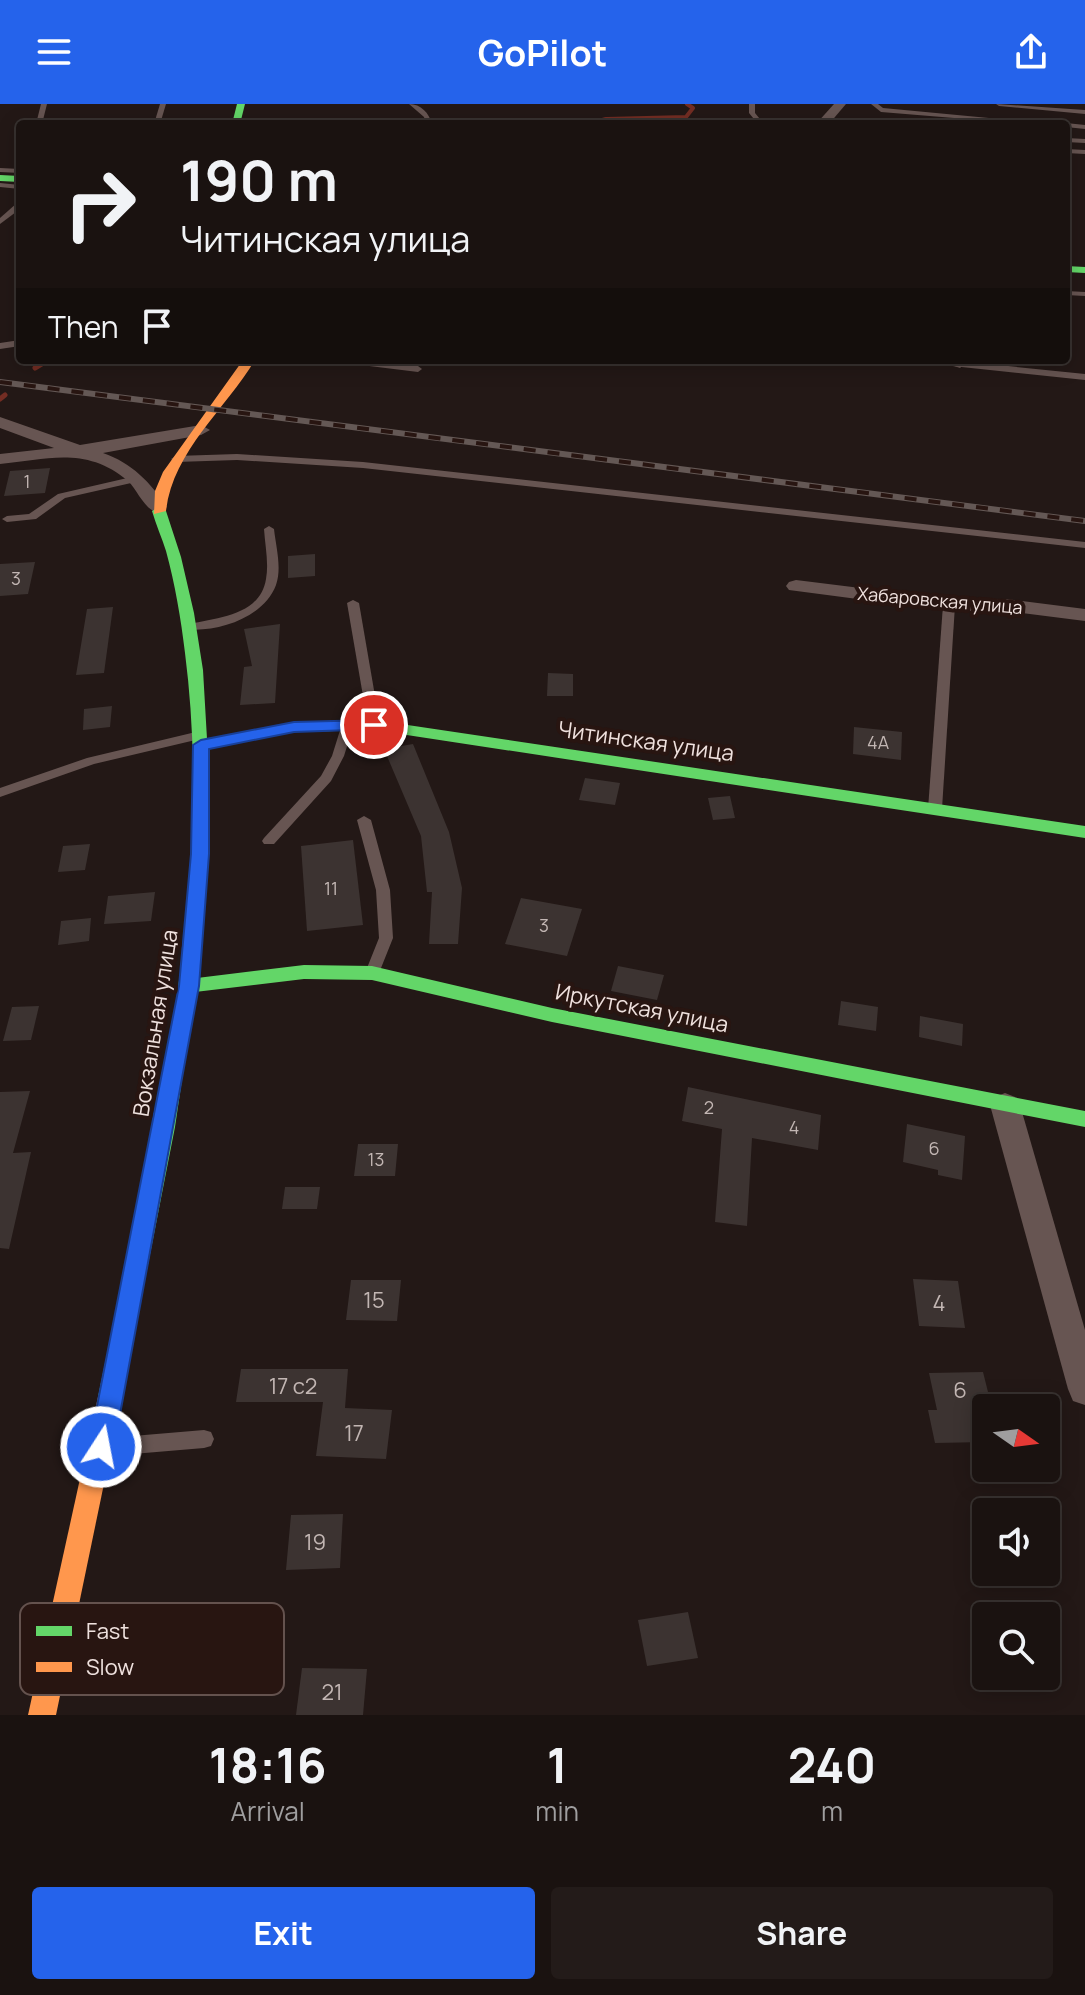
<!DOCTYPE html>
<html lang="en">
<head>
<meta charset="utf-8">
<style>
  :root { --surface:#1a1210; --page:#231b19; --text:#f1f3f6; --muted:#9f9e9f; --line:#383230; --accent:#2563eb }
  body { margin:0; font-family:Manrope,sans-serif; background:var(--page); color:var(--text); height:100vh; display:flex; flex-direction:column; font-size:30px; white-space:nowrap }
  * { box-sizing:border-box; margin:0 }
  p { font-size:26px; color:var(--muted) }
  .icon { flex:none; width:44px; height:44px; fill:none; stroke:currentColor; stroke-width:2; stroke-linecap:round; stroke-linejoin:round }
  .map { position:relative; height:1611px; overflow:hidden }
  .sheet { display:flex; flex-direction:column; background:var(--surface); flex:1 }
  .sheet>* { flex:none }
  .top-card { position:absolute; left:16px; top:16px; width:1054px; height:244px; border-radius:8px; box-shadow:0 4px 20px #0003,0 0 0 2px var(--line); background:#1a1210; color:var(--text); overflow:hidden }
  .needle { width:52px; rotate:104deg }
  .controls { position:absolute; left:972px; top:1290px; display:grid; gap:16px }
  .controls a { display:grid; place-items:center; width:88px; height:88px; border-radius:8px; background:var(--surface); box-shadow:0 4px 20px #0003,0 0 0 2px var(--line); font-size:40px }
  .pin { position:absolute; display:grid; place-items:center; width:68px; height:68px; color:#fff; margin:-34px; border:4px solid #fff; border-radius:50%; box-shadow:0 2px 8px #0007 }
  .me { position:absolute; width:88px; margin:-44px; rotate:11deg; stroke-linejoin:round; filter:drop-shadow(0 0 6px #0008) }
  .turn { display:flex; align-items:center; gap:28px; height:168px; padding:0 32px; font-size:36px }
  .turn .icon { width:104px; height:104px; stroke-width:2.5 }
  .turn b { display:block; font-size:56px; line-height:68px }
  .then { display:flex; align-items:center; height:76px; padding:0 32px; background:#0003; gap:16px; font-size:30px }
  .eta { display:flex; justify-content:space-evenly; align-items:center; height:136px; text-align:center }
  .eta b { font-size:48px; font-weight:700; line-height:56px }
  .button { display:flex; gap:16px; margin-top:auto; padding:16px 32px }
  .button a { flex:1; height:92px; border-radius:8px; background:var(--accent); color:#fff; font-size:32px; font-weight:700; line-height:92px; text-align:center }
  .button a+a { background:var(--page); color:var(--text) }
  header { display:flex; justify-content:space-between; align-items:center; height:104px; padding:0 32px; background:var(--accent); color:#fff; font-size:36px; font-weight:700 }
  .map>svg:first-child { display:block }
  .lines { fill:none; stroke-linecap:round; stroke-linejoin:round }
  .stream-far1 { stroke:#732d23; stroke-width:4 }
  .stream { stroke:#732d23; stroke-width:5 }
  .building { fill:#3c3331 }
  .lane { fill:#675552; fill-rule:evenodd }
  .street { fill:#675552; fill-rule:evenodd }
  .fast { fill:#63d668; fill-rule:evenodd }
  .slow { fill:#ff974d; fill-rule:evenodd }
  .rail-casing { stroke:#645855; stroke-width:6 }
  .rail { stroke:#281511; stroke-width:4; stroke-dasharray:12; stroke-linecap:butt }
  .route { fill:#2563eb; stroke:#184099; stroke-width:2 }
  .labels { text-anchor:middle; stroke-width:8; stroke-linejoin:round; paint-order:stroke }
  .number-label { font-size:18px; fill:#c2b6b3 }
  .far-street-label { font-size:18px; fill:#efe1de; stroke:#281511 }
  .street-label { font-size:22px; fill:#efe1de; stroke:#281511 }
  .near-number-label { font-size:22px; fill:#c2b6b3 }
  .key { fill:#281511; stroke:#64524e; stroke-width:2 }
  .key-label { font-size:22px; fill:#efe1de }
</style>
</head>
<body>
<header><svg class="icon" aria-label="menu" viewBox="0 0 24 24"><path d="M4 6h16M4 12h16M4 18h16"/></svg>GoPilot<svg class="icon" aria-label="share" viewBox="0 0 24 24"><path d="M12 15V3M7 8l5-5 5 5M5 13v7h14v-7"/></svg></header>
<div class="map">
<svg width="1085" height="1611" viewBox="0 0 1085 1611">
  <rect width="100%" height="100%" fill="#231816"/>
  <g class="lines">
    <polyline class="stream-far1" points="587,20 606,15 686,13 693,4 687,0"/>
    <g class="stream">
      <polyline points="141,256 161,259 185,256"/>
      <polyline points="35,264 48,256"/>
      <polyline points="0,295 5,291"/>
    </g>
  </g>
  <g class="building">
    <polygon points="50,364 45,389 4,392 10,367"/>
    <polygon points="315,450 315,472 288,474 288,452"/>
    <polygon points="35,458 28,490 0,492 0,460"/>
    <polygon points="113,503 104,569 76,571 87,505"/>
    <polygon points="280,520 275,599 240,601 244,563 252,562 244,525"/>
    <polygon points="548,569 573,570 573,592 547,592"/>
    <polygon points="112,602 110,623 83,626 84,605"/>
    <polygon points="854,623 902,628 901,656 853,650"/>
    <polygon points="413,640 449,728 462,784 458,840 429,840 432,788 427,788 421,732 384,645"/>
    <polygon points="585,674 620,679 615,701 579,696"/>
    <polygon points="730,692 735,714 713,716 708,694"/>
    <polygon points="353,736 363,821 307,827 301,742"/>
    <polygon points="90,740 85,766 58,768 63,742"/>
    <polygon points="155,788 151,817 104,820 108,792"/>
    <polygon points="521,794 582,805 567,852 505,840"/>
    <polygon points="91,814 89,837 58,841 61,817"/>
    <polygon points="618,862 664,871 657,896 611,887"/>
    <polygon points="841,897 878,903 876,927 838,921"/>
    <polygon points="39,902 31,936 3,937 12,903"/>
    <polygon points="920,912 963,920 962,942 919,933"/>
    <polygon points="688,983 821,1011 818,1046 752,1034 747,1122 715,1118 722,1025 682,1017"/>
    <polygon points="30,987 13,1049 31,1048 9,1145 0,1144 0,988"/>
    <polygon points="907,1020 965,1032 962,1076 938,1071 938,1066 903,1058"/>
    <polygon points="358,1040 398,1040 395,1072 354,1072"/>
    <polygon points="285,1083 320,1083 317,1105 282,1105"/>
    <polygon points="913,1175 958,1177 965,1224 919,1222"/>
    <polygon points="351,1176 401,1176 397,1217 346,1216"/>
    <polygon points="241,1265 348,1265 345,1304 392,1306 386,1355 316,1352 323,1298 236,1298"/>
    <polygon points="983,1268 992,1304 986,1304 986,1338 935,1339 928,1306 937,1306 929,1269"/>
    <polygon points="343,1410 340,1464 286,1466 291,1411"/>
    <polygon points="688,1508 698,1554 647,1562 638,1516"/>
    <polygon points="302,1564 367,1565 363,1611 296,1611"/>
  </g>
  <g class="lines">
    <g class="lane">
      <polygon points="41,0 47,0 42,20 36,20"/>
      <polygon points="160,0 166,0 160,20 154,20"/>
      <path d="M 409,0 C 421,0 429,9 432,20 L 426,20 L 424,13 Z"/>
      <polygon points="749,0 755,0 755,9 764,20 758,20 749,9"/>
      <polygon points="871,0 878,0 883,4 1053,20 1026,20 881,8"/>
      <polygon points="996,0 1085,6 1085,10 999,2"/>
      <polygon points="1066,19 1085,21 1085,25 1066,23 1066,20 1063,20"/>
      <polygon points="1066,34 1085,35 1085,39 1066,38"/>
      <polygon points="1066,45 1085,46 1085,50 1066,49"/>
      <polygon points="0,64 20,65 20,69 0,68"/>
      <polygon points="0,79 20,81 20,85 0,83"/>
      <polygon points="17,99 20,99 20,105 0,120 0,114"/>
      <polygon points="1066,187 1085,188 1085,192 1066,191"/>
      <polygon points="20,236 20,242 0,245 0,239"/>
      <polygon points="341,256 366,256 418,262 422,265 418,268 345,259"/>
      <polygon points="920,256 949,256 1085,270 1085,276 924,259"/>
      <polygon points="237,350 363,358 1085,438 1085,444 363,364 237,356 176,358 171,355 176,352"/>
      <polygon points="136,372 140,373 140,377 65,394 36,415 7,418 2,415 7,412 29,410 58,390"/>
      <path d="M 269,422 L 274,425 C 276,443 282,464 276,481 C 264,514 216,529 185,525 L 185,521 C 214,514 260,513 266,475 C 269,459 265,441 264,425 Z"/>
      <polygon points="353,496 359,499 380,621 374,625 368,621 347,499"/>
      <polygon points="949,498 955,501 942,705 935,709 928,705 943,501"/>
      <polygon points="348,616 354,620 344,652 331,677 274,740 264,740 262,737 264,734 321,672 332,652 342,620"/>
      <polygon points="200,627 206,631 204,634 94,660 0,693 0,684 87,654"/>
      <polygon points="364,712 371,716 390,786 393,834 379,869 377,873 367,873 365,869 379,834 376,786 357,716"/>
      <polygon points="204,1326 211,1328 214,1335 211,1342 204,1344 109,1352 102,1350 99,1343 102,1336 109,1334"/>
    </g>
    <g class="street">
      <polygon points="834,0 846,0 829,20 816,20"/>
      <polygon points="953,256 969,256 960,264 954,262"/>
      <path d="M 0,313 L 80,341 L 201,321 L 210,326 L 201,331 L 103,349 C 132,359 150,378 167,403 L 158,409 C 144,405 138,387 128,377 C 87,342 48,355 0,360 L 0,350 L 54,344 L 0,324 Z"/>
      <polygon points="796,476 949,495 1006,495 1085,505 1085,517 1006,507 949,507 789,486 786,482 789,478"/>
      <polygon points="1005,989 1015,993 1020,1001 1085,1226 1085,1301 1073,1297 1068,1285 990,1001 995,993"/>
    </g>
    <g class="fast">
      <polygon points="237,0 245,0 240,20 232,20"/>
      <polygon points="0,71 20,72 20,78 0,77"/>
      <polygon points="1066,162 1085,163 1085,169 1066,168"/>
      <path d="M 159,403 L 166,407 L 181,453 L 194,509 L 203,566 L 207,635 L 294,618 L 374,616 L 1085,722 L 1085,734 L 374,626 L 294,628 L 208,645 L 208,749 L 197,874 L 304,861 L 372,862 L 552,904 L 1085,1007 L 1085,1023 L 552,918 L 372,876 L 304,875 L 195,888 L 175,1023 L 122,1293 L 118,1301 L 110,1304 L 102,1301 L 98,1293 C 148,1050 217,799 185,549 C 181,515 175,480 166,447 C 162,434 156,421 152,407 Z"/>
    </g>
    <g class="slow">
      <path d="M 243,256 L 255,256 C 225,306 173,347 166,407 L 154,410 L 155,387 L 163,368 Z"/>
      <polygon points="110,1282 118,1285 122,1293 56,1611 28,1611 98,1293 102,1285"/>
    </g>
    <defs>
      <polyline id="rail" points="0,278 1085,417"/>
    </defs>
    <use href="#rail" class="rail-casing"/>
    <use href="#rail" class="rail"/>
  </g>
  <polygon class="route" points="374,616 380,617 380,625 294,628 209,645 209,750 199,882 114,1343 110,1352 101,1356 92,1352 89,1343 179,882 191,750 193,641 201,636 294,618"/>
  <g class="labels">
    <g class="number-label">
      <text x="27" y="384">1</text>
      <text x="16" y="481">3</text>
      <text x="878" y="645">4А</text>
      <text x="331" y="791">11</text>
      <text x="544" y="828">3</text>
      <text x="709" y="1010">2</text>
      <text x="794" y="1030">4</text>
      <text x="934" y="1051">6</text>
      <text x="376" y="1062">13</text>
    </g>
    <g class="far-street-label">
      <text transform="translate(940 497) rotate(5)" y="6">Хабаровская улица</text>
    </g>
    <g class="street-label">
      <text transform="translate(646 637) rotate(8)" y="8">Читинская улица</text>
      <text transform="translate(642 904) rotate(11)" y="8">Иркутская улица</text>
      <text transform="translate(155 919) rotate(-81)" y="8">Вокзальная улица</text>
    </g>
    <g class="near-number-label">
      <text x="374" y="1204">15</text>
      <text x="939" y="1207">4</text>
      <text x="293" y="1290">17 с2</text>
      <text x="960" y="1294">6</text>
      <text x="354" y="1337">17</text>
      <text x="315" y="1446">19</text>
      <text x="332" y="1596">21</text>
    </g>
  </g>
  <rect x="20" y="1499" width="264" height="92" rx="12" class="key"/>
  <rect x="36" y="1522" width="36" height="10" fill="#63d668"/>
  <rect x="36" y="1558" width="36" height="10" fill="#ff974d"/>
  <g class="key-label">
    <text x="86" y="1535">Fast</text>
    <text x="86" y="1571">Slow</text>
  </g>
</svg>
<div class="controls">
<a><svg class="needle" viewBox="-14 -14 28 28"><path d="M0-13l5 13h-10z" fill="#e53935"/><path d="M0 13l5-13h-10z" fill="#9f9e9f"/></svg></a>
<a><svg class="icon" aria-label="sound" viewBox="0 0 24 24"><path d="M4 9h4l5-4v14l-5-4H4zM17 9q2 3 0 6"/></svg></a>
<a><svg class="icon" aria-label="search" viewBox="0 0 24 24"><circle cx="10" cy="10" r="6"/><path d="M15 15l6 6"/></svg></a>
</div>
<div class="pin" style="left:374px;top:621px;background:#d93025"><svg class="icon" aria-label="arrive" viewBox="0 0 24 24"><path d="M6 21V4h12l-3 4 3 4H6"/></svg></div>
<svg class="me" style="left:101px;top:1343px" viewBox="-20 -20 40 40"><circle r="17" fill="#2563eb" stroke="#fff" stroke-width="3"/><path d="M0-11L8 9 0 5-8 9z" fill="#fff"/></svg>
<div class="top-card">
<div class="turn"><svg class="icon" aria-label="right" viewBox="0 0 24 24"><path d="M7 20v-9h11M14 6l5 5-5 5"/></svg><div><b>190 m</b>Читинская улица</div></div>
<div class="then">Then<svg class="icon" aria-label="arrive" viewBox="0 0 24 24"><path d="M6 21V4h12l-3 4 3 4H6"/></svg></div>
</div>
</div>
<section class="sheet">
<div class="eta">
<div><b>18:16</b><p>Arrival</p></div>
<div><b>1</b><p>min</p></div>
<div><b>240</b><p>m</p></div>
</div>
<div class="button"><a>Exit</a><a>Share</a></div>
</section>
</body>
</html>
